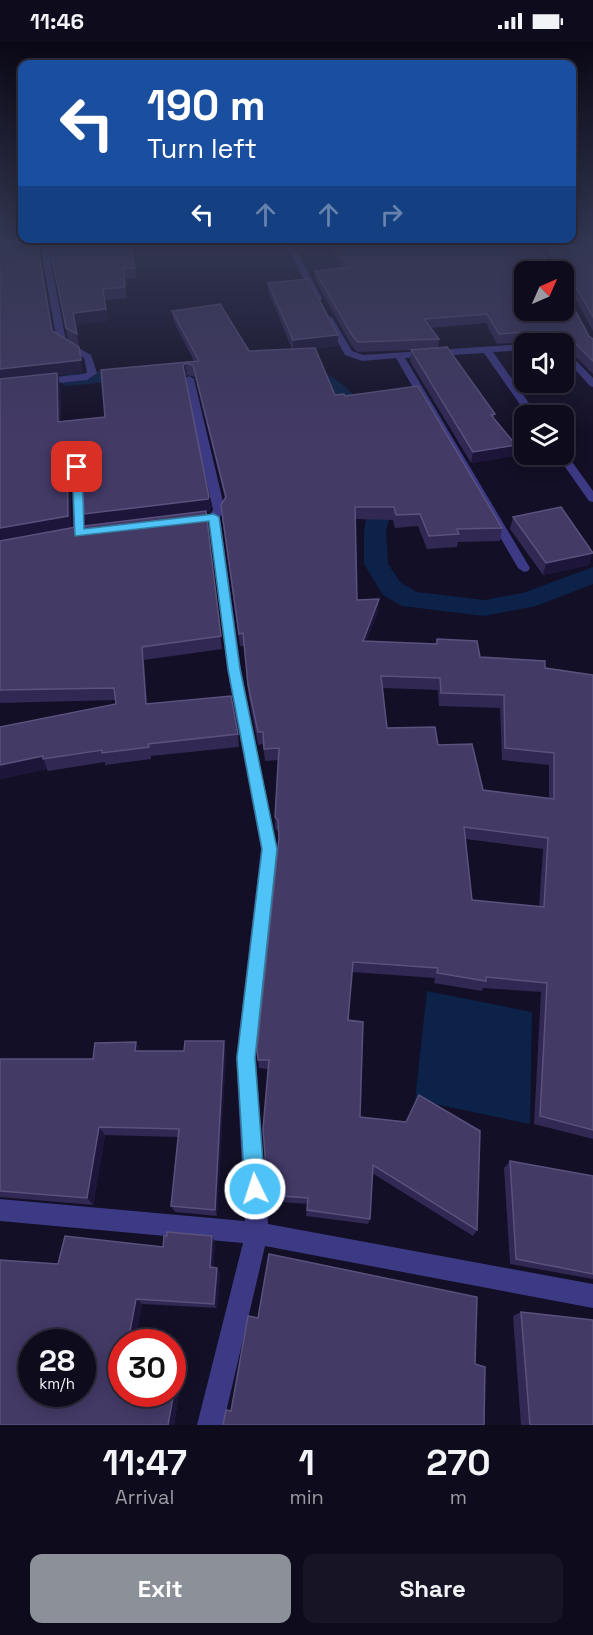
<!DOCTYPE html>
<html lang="en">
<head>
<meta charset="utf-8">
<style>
  :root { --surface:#0e0b1c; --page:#171425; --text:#f1f3f6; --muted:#9b9ba3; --line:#2e2b3b; --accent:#8c9099 }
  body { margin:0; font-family:"Space Grotesk",sans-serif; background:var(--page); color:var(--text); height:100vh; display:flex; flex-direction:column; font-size:22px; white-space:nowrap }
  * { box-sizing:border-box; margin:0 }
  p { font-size:20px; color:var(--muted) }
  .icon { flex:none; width:33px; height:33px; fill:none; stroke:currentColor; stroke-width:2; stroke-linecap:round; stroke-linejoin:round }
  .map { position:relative; height:1383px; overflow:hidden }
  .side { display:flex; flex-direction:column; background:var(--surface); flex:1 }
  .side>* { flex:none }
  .hud { position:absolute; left:18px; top:18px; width:558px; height:183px; border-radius:12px; box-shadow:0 3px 15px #0003,0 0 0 2px var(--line); background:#1a4fa0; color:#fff; overflow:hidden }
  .needle { width:39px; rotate:45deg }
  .tools { position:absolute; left:514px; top:219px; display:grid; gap:12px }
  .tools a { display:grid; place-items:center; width:60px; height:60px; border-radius:12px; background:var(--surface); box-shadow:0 3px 15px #0003,0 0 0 2px var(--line); font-size:30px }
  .speed { position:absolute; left:18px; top:1287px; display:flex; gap:12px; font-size:30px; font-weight:700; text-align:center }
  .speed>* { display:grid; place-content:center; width:78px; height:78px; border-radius:50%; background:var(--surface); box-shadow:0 3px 15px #0003,0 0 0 2px var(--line); line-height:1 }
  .speed small { font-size:15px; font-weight:400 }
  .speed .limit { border:9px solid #d22; background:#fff; color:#111 }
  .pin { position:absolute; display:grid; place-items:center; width:51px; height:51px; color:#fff; margin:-26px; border-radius:12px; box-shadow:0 3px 9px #0006 }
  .me { position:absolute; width:66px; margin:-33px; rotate:356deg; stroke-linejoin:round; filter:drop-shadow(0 0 4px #0008) }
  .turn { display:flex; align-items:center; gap:21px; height:126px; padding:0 30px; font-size:27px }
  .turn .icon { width:78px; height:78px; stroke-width:2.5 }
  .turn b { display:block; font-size:42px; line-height:51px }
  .lanes { display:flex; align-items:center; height:57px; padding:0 30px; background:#0003; justify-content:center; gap:30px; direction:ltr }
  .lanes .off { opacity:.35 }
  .eta { display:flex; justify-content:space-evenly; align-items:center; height:102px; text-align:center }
  .eta b { font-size:36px; font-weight:800; line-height:42px }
  .action { display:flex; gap:12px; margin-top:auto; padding:12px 30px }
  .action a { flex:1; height:69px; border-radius:12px; background:var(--accent); color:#fff; font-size:24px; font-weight:800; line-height:69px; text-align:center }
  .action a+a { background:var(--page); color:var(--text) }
  .status { display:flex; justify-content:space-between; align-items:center; height:42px; padding:0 30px; background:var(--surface); direction:ltr }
  .status svg { height:16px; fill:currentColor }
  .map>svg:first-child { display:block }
  .water { fill:#0c2248 }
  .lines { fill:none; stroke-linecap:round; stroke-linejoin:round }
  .canal { fill:#0c2248; fill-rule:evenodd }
  .street { fill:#3d3a85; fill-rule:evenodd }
  .wall { fill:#312854; fill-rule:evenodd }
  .shaded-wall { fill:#1d163a }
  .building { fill:#433a66; stroke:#5a527e; stroke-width:1.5; fill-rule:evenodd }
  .route { fill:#4fc3f7; stroke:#337fa1; stroke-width:1.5 }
</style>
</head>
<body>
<div class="status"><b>11:46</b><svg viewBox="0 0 49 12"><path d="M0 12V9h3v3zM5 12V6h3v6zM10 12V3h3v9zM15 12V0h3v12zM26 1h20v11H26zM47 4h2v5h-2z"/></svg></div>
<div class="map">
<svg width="593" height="1383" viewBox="0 0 593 1383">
  <rect width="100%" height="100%" fill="#130f26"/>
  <polygon class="water" points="427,949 532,970 530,1082 415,1058"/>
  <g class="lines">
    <g class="canal">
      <path d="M 293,318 C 330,327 355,350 377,380 L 380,384 L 377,388 L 363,388 C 351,371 339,354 321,343 C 311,336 291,333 284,323 L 287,319 Z"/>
      <polygon points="141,327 147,328 150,332 147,336 68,344 62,342 59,338 62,334 68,332"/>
      <polygon points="387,434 395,435 398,440 386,490 388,522 401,541 417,550 484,558 523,551 593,525 593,542 536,564 484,574 402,564 383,553 364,522 364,490 368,466 379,435"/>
    </g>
    <g class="street">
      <polygon points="40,201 47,201 66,299 91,313 97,331 87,338 0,347 0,341 84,332 87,330 84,316 57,300"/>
      <polygon points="285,201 292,201 322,256 321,258 314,256"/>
      <polygon points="326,275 332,275 352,309 363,313 525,302 525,308 493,310 538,374 528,374 484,311 405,316 530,526 528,529 524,530 518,526 396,316 362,319 345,313 325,277"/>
      <polygon points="564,306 593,336 593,345 590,344 564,315"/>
      <polygon points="189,334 194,337 225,468 220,475 241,627 277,807 256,1016 268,1182 593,1242 593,1266 265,1204 223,1383 197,1383 243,1201 0,1179 0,1157 245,1179 236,1016 261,807 227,627 209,479 186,482 180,478 186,474 210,472 213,468 184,337"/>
      <polygon points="565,410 593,449 593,460 589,459 556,412 564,412"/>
      <polygon points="77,422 82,425 85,491 79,495 73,491 72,425"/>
    </g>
  </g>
  <g class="wall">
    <path d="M 0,201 L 38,201 L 53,289 L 83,330 L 58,333 L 60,343 L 61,379 L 105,375 L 101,328 L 194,319 L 174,280 L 172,269 L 249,309 L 292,307 L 269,251 L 268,241 L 338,304 L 315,307 L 335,353 L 345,354 L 502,486 L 500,499 L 458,500 L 457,505 L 427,507 L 418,484 L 395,486 L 393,478 L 355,477 L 357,558 L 378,570 L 366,599 L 436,602 L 437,597 L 480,615 L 593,633 L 593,1097 L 534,1082 L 541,950 L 483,946 L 482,949 L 434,941 L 435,936 L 352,930 L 348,978 L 360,1075 L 477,1188 L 473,1194 L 372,1131 L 370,1177 L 368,1182 L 306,1174 L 307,1162 L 269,1159 L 263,1087 L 268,1027 L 259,1026 L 257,1007 L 279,799 L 278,790 L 275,786 L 275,775 L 278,718 L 265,719 L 263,702 L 258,703 L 249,655 L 244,604 L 240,604 L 222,476 L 221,463 L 225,457 L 195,335 L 187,333 L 185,335 L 211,467 L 209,470 L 206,470 L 222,607 L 144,618 L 147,662 L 238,692 L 239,705 L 151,714 L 151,717 L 105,723 L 105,720 L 48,729 L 47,727 L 0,737 L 116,662 L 116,658 L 0,661 ZM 76,420 L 82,424 L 84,472 L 87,483 L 71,486 L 70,425 ZM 383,646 L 438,648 L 439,664 L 500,666 L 502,718 L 549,723 L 549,756 L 483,748 L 438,703 L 387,686 ZM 466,797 L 543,807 L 539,865 L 472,858 Z"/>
    <polygon points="49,201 135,226 137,236 124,237 127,256 105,258 108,279 75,282 79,304 68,298"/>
    <polygon points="326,201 533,201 552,223 557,223 537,201 593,201 593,289 570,247 564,245 564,248 589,294 593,297 593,332 564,303 564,302 526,302 525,300 497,302 486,281 431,286 439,297 438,306 495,372 494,376 513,414 471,421 410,319 411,308 357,310 351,303 315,238 315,229 343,226"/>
    <polygon points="513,475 589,523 543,533 510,487"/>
    <polygon points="136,1000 140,1009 226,1010 217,1174 175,1170 171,1164 178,1095 105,1093 93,1163 0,1155 0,1017 93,1017"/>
    <polygon points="510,1119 593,1134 593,1237 510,1222 504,1126"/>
    <polygon points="212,1194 215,1201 213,1226 217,1226 220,1232 217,1266 142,1262 135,1300 122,1300 122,1352 179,1351 174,1383 0,1383 58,1222 163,1205"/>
    <polygon points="521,1270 593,1383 521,1383 513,1274"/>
  </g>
  <g class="shaded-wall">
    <polygon points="103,247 108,279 75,282 79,304 73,271"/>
    <polygon points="338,293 338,304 293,309 293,298"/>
    <polygon points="79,305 83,330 58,333 60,343 61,392 0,339 0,327"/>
    <polygon points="185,321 187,333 184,335 183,324"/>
    <polygon points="516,403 513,414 471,421 473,410"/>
    <polygon points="73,408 76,420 70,425 71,486 0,500 0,486 67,413"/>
    <polygon points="209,455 211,467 209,470 87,484 84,472"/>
    <polygon points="593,511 589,523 543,533 546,521"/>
    <polygon points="379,557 378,570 362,611 363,599"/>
    <polygon points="142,605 144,618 148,675 146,662"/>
    <polygon points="43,714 47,727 0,737 0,723"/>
    <polygon points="224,999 226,1010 217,1174 215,1168"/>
    <polygon points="136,1000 141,1010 135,1009"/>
    <polygon points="99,1085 105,1093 93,1163 87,1156"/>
    <polygon points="212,1194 215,1201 213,1232 210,1225"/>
    <polygon points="217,1226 220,1232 217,1266 214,1262"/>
    <polygon points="136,1257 142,1262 135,1300 128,1300"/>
    <polygon points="174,1350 179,1351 174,1383 168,1383"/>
  </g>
  <g class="building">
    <polygon points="0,201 37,201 52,289 79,305 81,318 0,327"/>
    <polygon points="49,201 130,201 135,226 123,226 125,245 103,247 106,267 73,271 77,292 66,286"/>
    <path d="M 332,201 L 533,201 L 552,223 L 563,223 L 565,221 L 546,201 L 593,201 L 593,275 L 572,238 L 564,236 L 564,248 L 589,294 L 593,297 L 593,319 L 568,294 L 562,292 L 529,293 L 527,290 L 499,292 L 487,272 L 424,277 L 439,297 L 358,300 L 352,293 L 315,229 L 350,225 ZM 525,230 L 564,230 L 564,268 L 525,268 Z"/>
    <polygon points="308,237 338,293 293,298 268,241"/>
    <path d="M 220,262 L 249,309 L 315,306 L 335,353 L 344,352 L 345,354 L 418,344 L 502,486 L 457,487 L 459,492 L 429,494 L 420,472 L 396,473 L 394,465 L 355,465 L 357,558 L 379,557 L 363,599 L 437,602 L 437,597 L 477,599 L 480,615 L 545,619 L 545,626 L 593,633 L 593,1088 L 540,1074 L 547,941 L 486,935 L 486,939 L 437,931 L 438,926 L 353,920 L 348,978 L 363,980 L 360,1075 L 406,1080 L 419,1053 L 480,1089 L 477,1188 L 373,1123 L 370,1177 L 307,1168 L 308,1156 L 268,1153 L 263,1087 L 269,1018 L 258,1018 L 257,1007 L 279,796 L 278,778 L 275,775 L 279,706 L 264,707 L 263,690 L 258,690 L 248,643 L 243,591 L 239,592 L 221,463 L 226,455 L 193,323 L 185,321 L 183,324 L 209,455 L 208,457 L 84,472 L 82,412 L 73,408 L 67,413 L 68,474 L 0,486 L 0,337 L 57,331 L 58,380 L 105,375 L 101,328 L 199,319 L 172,269 ZM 381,634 L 440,636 L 441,651 L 504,653 L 505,706 L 554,711 L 554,757 L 483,748 L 472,702 L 438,703 L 435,685 L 387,686 ZM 464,785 L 548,796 L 544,865 L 472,858 Z"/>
    <polygon points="447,305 495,372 491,373 516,403 473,410 411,308"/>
    <polygon points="561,465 593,511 546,521 513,475"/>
    <polygon points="206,469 221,594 142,605 146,662 231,654 238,692 148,702 149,705 102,711 102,708 43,717 43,714 0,723 0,685 116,662 114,646 0,648 0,499 76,485"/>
    <polygon points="185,999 224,999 215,1168 171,1164 179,1087 99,1085 87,1156 0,1149 0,1017 93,1017 95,1001 136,1000 135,1009 184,1009"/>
    <polygon points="510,1119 593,1134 593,1232 516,1217"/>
    <path d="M 167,1190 L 212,1194 L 210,1225 L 217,1226 L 214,1262 L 136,1257 L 128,1300 L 122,1300 L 122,1352 L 172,1352 L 172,1349 L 174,1350 L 168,1383 L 0,1383 L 0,1218 L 58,1222 L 65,1194 L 163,1205 L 164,1194 L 167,1194 ZM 32,1300 L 82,1300 L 82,1352 L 32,1352 Z"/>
    <polygon points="269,1212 477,1255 475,1322 485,1325 484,1383 223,1383 226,1368 231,1369 248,1274 258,1276"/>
    <polygon points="521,1270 593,1278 593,1383 530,1383"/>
  </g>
  <linearGradient id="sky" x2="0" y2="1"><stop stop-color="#0a0815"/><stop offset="0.51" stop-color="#333752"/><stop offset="1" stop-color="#333752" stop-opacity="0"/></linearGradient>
  <rect width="593" height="394" fill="url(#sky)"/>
  <polygon class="route" points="77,422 82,425 84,487 214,472 219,475 240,627 277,807 255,1016 265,1147 262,1154 255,1157 248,1154 245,1147 237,1016 262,807 228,627 209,479 75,494 72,425"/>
</svg>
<div class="tools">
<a><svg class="needle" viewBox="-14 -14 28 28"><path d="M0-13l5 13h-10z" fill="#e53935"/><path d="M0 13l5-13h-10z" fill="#9b9ba3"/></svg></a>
<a><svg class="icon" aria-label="sound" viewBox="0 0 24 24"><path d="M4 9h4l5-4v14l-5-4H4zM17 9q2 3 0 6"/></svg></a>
<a><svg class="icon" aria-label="layers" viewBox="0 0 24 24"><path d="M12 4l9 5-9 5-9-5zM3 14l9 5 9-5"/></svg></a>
</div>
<div class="speed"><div>28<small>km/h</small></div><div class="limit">30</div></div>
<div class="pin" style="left:77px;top:425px;background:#d93025"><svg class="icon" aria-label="arrive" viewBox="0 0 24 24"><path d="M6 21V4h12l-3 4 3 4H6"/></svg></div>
<svg class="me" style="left:255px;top:1147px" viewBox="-20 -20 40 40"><circle r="17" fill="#4fc3f7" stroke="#fff" stroke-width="3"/><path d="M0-11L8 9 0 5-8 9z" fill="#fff"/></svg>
<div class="hud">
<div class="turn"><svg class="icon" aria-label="left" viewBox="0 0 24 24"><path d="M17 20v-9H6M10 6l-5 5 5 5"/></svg><div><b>190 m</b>Turn left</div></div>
<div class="lanes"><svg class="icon" aria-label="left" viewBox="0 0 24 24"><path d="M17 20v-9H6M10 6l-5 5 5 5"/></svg><svg class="icon off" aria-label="ahead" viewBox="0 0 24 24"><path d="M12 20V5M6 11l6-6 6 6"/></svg><svg class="icon off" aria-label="ahead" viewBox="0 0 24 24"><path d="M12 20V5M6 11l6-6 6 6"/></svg><svg class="icon off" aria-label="right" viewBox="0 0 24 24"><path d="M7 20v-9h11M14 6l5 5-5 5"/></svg></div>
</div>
</div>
<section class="side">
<div class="eta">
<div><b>11:47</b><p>Arrival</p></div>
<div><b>1</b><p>min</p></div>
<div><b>270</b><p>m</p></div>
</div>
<div class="action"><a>Exit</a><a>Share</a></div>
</section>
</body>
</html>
